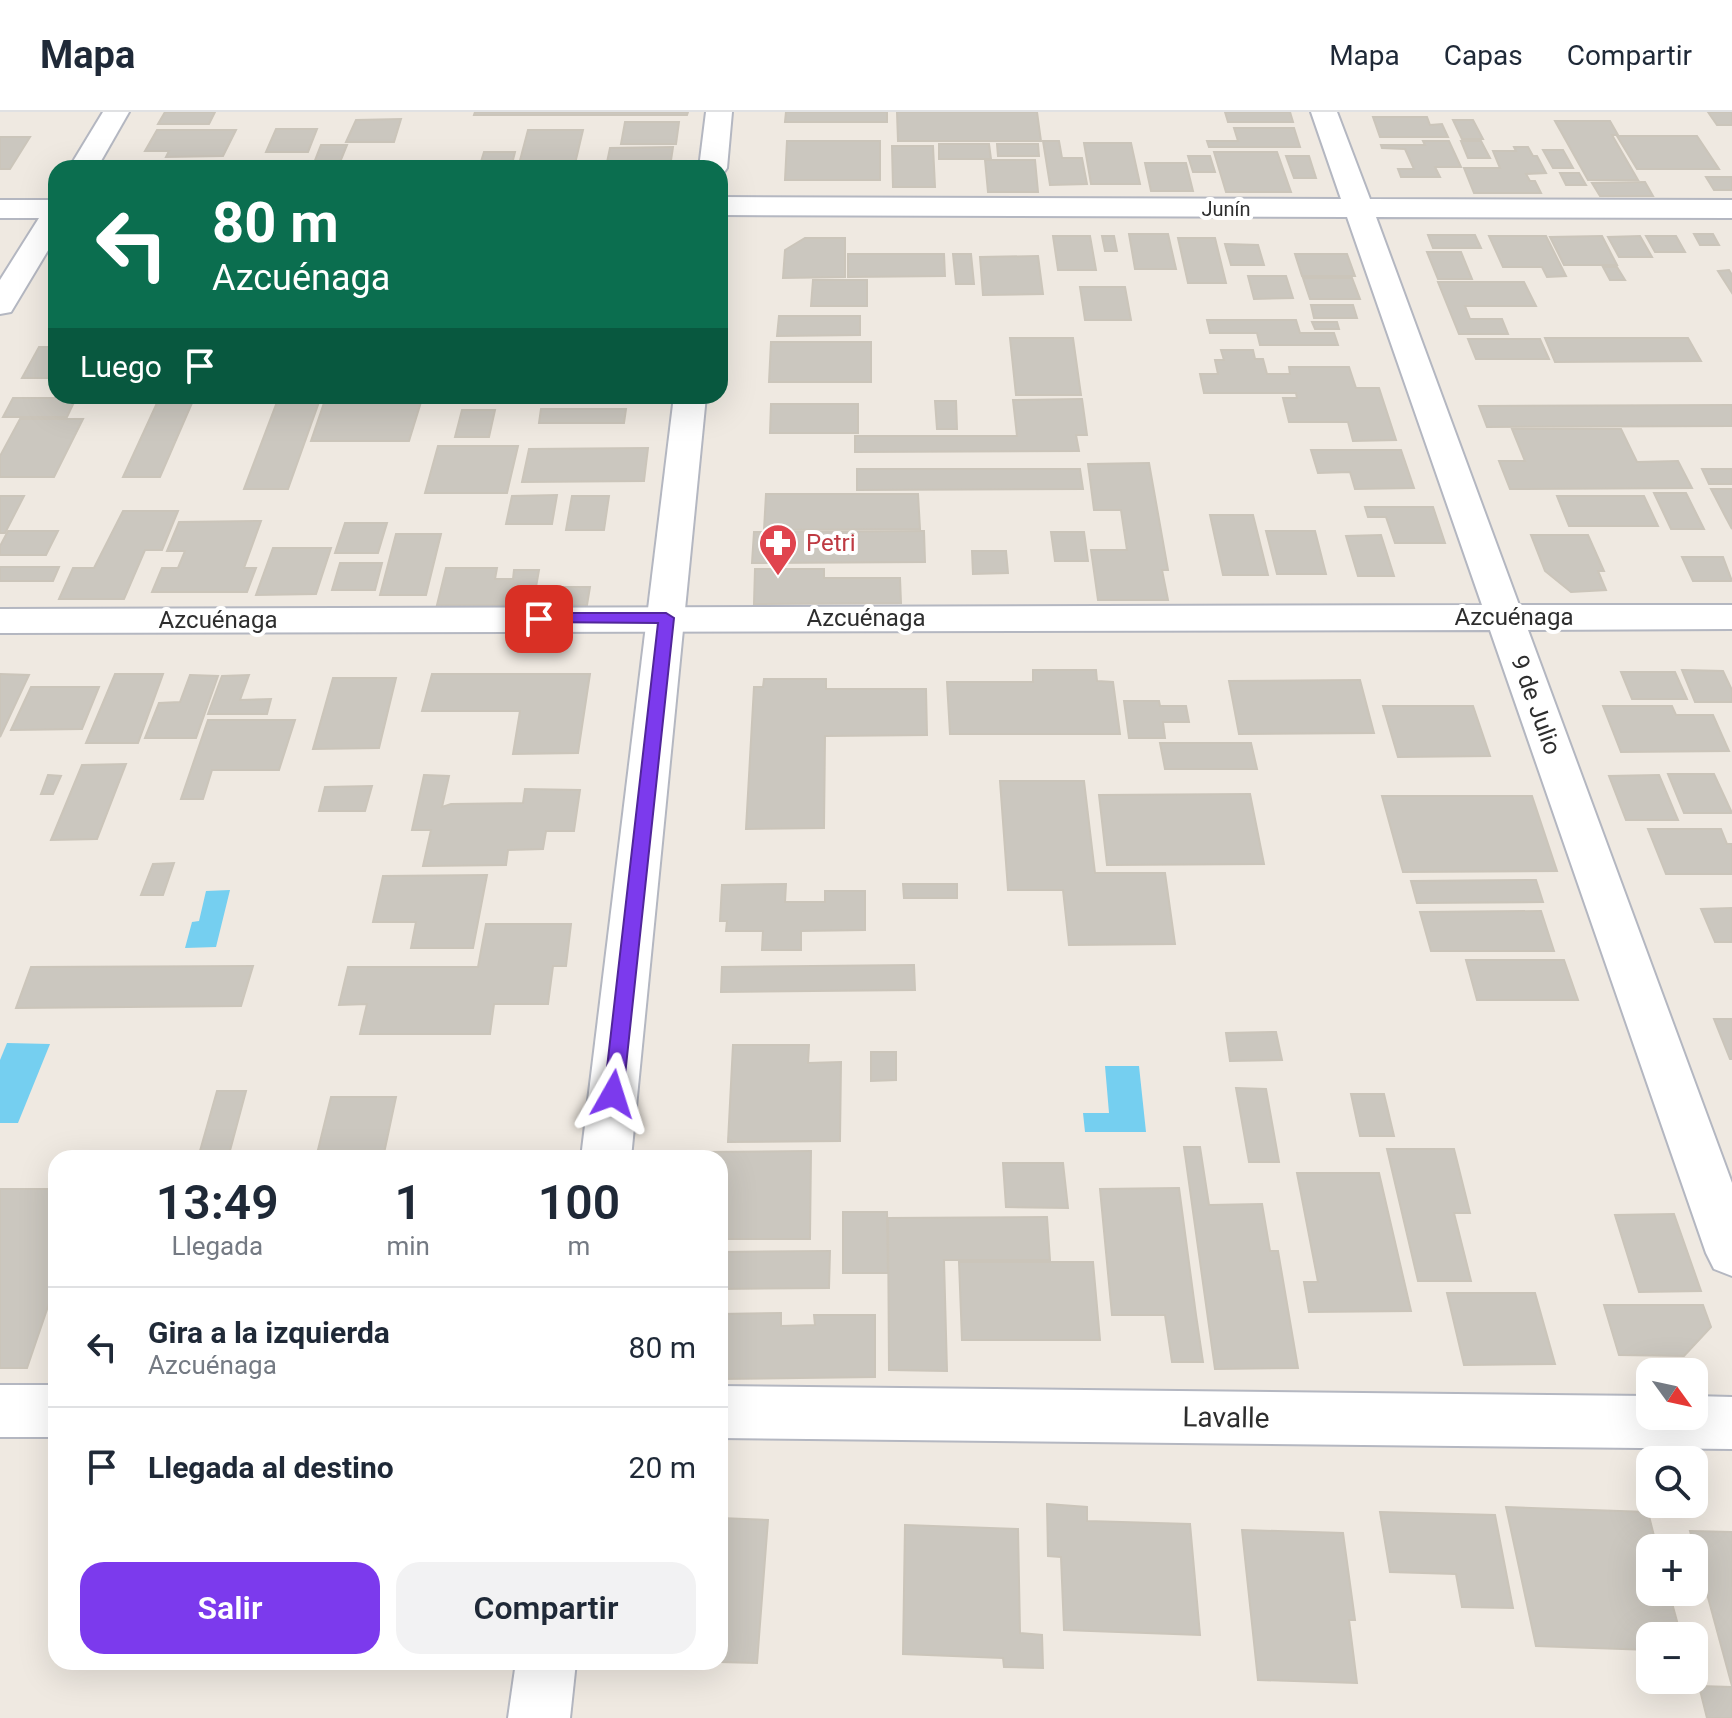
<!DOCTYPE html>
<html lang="es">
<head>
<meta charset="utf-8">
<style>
  :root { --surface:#fff; --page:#f2f2f3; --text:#1f2937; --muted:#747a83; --line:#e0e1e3; --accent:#7c3aed }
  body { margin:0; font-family:Roboto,sans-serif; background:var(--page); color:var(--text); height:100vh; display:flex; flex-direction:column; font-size:30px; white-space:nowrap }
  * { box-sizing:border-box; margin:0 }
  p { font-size:26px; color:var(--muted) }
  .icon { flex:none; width:44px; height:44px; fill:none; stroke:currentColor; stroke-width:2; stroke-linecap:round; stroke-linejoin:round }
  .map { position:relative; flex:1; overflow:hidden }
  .details { position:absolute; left:48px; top:1038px; width:680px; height:520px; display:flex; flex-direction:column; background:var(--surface); border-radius:24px; box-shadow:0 8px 32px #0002 }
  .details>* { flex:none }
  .guide { position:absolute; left:48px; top:48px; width:680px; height:244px; border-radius:24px; box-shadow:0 8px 32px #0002; background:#0b6e4f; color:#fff; overflow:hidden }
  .needle { width:52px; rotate:123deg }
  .controls { position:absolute; left:1636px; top:1246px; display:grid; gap:16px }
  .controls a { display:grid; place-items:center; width:72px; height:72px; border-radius:16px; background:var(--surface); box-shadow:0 8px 32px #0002; font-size:40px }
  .pin { position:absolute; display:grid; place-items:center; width:68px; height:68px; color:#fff; margin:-34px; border-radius:16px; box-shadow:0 4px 12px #0006 }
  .me { position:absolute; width:88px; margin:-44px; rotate:6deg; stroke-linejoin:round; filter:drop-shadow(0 0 6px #0008) }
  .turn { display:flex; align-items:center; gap:28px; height:168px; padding:0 32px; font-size:36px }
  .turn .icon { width:104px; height:104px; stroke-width:2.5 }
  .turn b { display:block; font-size:56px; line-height:68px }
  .then { display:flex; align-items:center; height:76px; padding:0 32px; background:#0003; gap:16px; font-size:30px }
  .eta { display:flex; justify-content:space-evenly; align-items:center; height:136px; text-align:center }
  .eta b { font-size:48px; font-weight:600; line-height:56px }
  .button { display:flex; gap:16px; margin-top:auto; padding:16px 32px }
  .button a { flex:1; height:92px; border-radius:24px; background:var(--accent); color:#fff; font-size:32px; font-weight:600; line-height:92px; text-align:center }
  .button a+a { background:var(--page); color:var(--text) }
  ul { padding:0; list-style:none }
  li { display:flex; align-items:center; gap:24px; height:120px; padding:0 32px; border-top:2px solid var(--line) }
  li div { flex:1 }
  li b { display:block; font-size:30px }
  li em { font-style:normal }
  header { display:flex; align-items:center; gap:48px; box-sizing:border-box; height:112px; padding:0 40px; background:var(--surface); border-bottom:2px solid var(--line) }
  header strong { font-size:38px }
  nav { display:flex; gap:44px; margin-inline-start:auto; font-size:28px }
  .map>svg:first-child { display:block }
  .water { fill:#75cff0 }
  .building { fill:#cbc7bf; stroke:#cbc5ba; stroke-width:2 }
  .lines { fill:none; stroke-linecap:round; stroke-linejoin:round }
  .minor-casing { stroke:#b4b7c1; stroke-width:4 }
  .secondary-casing { stroke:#b4b7c1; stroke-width:4 }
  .minor { fill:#fff; fill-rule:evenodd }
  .secondary { fill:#fff; fill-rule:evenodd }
  .route { fill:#7c3aed; stroke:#51269a; stroke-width:2 }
  .labels { text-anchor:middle; stroke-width:8; stroke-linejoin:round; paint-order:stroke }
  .far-street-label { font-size:20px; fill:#2e2e2e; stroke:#fff }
  .health-label { font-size:24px; fill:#be3a42; stroke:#fff; text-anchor:start }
  .street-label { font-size:24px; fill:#2e2e2e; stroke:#fff }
  .near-street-label { font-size:28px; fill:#2e2e2e; stroke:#fff }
</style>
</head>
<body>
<header>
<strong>Mapa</strong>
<nav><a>Mapa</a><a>Capas</a><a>Compartir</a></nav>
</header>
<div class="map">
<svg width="1732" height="1606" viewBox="0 0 1732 1606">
  <rect width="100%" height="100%" fill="#efe9e1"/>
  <g class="water">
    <polygon points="230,778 216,835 185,836 192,810 199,809 206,779"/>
    <polygon points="7,931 50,932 18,1011 0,1011 0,948"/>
    <polygon points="1105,954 1139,954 1146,1020 1085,1020 1083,1001 1109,1001"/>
  </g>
  <g class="building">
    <polygon points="165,0 215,0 209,12 158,12"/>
    <polygon points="475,0 688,0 687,3 474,3"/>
    <polygon points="786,0 887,0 887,10 785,10"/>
    <polygon points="897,0 1037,0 1041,29 898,29"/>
    <polygon points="1225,0 1290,0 1293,10 1228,10"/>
    <polygon points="1708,0 1732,0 1732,13 1717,13"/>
    <polygon points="1373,5 1427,5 1430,13 1442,12 1448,25 1380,25"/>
    <polygon points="401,7 394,30 346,30 356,8"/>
    <polygon points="1453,8 1473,8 1483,27 1462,27"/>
    <polygon points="1555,9 1610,9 1618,23 1612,23 1638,68 1588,68"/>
    <polygon points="625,10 679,10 676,32 621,32"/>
    <polygon points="1234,16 1294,16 1300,35 1209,35 1207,29 1238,29"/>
    <polygon points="276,17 317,17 308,40 266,40"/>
    <polygon points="157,18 236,18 223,44 166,45 169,39 145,39"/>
    <polygon points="528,18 583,18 574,56 518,56"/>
    <polygon points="1617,24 1697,24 1719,57 1637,57"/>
    <polygon points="0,25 30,25 10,57 0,57"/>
    <polygon points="787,29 880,29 880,68 785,68"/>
    <polygon points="1043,29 1059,29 1062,46 1082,46 1087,72 1050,73"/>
    <polygon points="1423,29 1449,29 1461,55 1435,55 1440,65 1401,65 1398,57 1414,57 1405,37 1382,36 1381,33 1425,33"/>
    <polygon points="1461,29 1481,29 1490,46 1468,46"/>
    <polygon points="1084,31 1131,31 1140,72 1091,72"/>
    <polygon points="939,32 989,32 991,47 939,47"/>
    <polygon points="997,32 1038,32 1039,44 998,44"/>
    <polygon points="321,33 347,33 338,55 349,56 312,56"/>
    <polygon points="892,34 933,34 935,75 893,75"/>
    <polygon points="673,35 670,55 606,55 610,36"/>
    <polygon points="1514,35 1528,35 1533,44 1537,44 1546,61 1526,62 1530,69 1535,69 1541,81 1474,81 1464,56 1500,56 1493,39 1516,39"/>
    <polygon points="1543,38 1563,38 1573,56 1553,56"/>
    <polygon points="484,40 515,40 511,56 479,56"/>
    <polygon points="1214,40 1277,40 1291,80 1226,80"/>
    <polygon points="1188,44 1210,44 1215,60 1193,60"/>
    <polygon points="1286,44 1309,44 1316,66 1294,66"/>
    <polygon points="985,48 1035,48 1038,80 988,80"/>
    <polygon points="359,50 411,50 408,56 357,56"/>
    <polygon points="1145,51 1186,51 1193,79 1151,79"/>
    <polygon points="213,53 212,56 151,56 152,54"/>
    <polygon points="1560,61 1579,61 1586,73 1566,73"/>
    <polygon points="1706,65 1732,65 1732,78 1714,78"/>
    <polygon points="1645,70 1653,84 1600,84 1592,71"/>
    <polygon points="1129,122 1168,122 1176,157 1135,157"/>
    <polygon points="1694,122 1713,122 1719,133 1700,133"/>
    <polygon points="1428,123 1475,123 1481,136 1433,136"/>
    <polygon points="1053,124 1090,124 1096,158 1058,158"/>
    <polygon points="1102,124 1114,124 1117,139 1105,139"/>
    <polygon points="1489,124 1546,124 1566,164 1547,165 1542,155 1503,155"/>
    <polygon points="1602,124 1617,153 1564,153 1550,125"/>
    <polygon points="1640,124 1652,145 1619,145 1608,125"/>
    <polygon points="1646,124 1676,124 1685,140 1655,140"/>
    <polygon points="805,126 845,126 845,165 783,166 785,138"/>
    <polygon points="1178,126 1215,126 1226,171 1188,171"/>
    <polygon points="1225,132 1258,133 1264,153 1231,153"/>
    <polygon points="1427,140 1461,140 1472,167 1438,167"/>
    <polygon points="848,142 944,142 945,164 848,165"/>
    <polygon points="953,142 971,142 974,172 956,172"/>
    <polygon points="1295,142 1347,142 1355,164 1302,164"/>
    <polygon points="1038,144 1043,182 983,183 980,145"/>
    <polygon points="1603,155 1617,155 1625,168 1610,168"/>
    <polygon points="1729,158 1732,163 1732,181 1718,159"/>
    <polygon points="1248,164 1286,164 1293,186 1254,187"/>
    <polygon points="1303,166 1352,166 1360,187 1310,187"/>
    <polygon points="813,168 867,168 867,194 811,194"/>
    <polygon points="1438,170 1524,170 1536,194 1465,194 1470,207 1502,207 1508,222 1459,222"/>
    <polygon points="1080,175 1125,175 1131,208 1085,208"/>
    <polygon points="1311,193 1353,193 1357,206 1314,206"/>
    <polygon points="779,204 860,204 860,223 777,224"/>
    <polygon points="1207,208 1296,208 1300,221 1334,221 1338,233 1260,233 1257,221 1210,221"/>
    <polygon points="1312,210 1337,210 1339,217 1315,217"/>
    <polygon points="1010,226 1073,226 1081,283 1016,283"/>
    <polygon points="1545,226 1688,226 1701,249 1555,250"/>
    <polygon points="1468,227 1540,227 1549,247 1476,247"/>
    <polygon points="771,230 871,230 871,270 769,270"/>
    <polygon points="39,235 56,235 56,266 22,266"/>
    <polygon points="1221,238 1253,238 1255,247 1263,247 1267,262 1290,262 1289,255 1349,255 1356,276 1379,276 1396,328 1353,329 1348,310 1289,310 1283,286 1297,286 1296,281 1204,281 1200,262 1218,262 1215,248 1224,248"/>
    <polygon points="512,284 643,284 642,287 511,288"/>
    <polygon points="13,286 76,286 67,305 3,305"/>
    <polygon points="1082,287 1087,323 1076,323 1079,339 855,340 855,324 1017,324 1013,288"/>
    <polygon points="935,289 956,289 957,317 937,317"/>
    <polygon points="277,290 319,290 288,377 244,377"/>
    <polygon points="421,290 409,329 311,329 324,291"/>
    <polygon points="157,291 192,291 160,365 123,365"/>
    <polygon points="771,292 858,292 858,321 770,321"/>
    <polygon points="1732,293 1732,314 1487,315 1479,294"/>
    <polygon points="541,297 626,297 624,311 539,311"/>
    <polygon points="462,298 495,298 489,325 455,325"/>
    <polygon points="20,307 83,307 54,365 0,365 0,344"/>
    <polygon points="1512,317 1621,317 1637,350 1678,349 1692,376 1510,377 1499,349 1525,349"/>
    <polygon points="438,334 518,334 507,381 425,381"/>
    <polygon points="648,336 644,369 522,370 529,337"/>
    <polygon points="1311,338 1401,338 1414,376 1355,377 1350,360 1318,361"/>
    <polygon points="1149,351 1168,458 1162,458 1168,488 1098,488 1091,438 1127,438 1121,398 1094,398 1088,352"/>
    <polygon points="857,357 1080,357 1083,377 857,378"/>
    <polygon points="1702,357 1732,357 1732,372 1709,372"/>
    <polygon points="1711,377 1732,377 1732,417 1725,404"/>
    <polygon points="1654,381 1686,381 1704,417 1671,417"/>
    <polygon points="766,382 918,382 920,417 764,418"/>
    <polygon points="557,383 552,412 506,412 512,384"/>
    <polygon points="0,384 24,384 5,421 0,421"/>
    <polygon points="572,384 609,384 604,418 566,418"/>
    <polygon points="1557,384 1644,384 1658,414 1569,414"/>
    <polygon points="1365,395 1433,395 1445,431 1395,431 1386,405 1368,405"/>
    <polygon points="123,399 178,399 162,438 145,438 124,487 59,487 73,456 94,456"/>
    <polygon points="1210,403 1253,403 1268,463 1223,463"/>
    <polygon points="261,409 244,456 256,456 247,480 152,480 162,456 178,456 185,439 167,439 179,410"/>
    <polygon points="345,411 387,411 378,441 335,441"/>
    <polygon points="8,419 58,419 46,443 0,443 0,434"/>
    <polygon points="924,419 925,450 752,451 754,420"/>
    <polygon points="1266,419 1315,419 1326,462 1277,462"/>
    <polygon points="1051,420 1084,420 1088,449 1055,449"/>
    <polygon points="396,422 441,422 426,483 380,483"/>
    <polygon points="1381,423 1394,464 1358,464 1346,424"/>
    <polygon points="1531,423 1588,423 1604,459 1598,459 1606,478 1571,480 1545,459"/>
    <polygon points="273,436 331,436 316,482 256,483"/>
    <polygon points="972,439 1006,439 1008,461 973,462"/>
    <polygon points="1682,445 1723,445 1732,469 1693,469"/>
    <polygon points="340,451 382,451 375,478 332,478"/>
    <polygon points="0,455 59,455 53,469 0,469"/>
    <polygon points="446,456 497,456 495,467 513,467 514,458 539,458 536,475 590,475 587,493 437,493"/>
    <polygon points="755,457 824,457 824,466 900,466 901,491 754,492"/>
    <polygon points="1033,558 1096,558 1097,569 1113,570 1120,622 950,622 947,570 1033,570"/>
    <polygon points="1682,558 1723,559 1732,578 1732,590 1695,590"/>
    <polygon points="1621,560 1675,560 1687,587 1632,587"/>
    <polygon points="0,562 29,563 0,625"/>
    <polygon points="115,562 163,562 138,631 86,631"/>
    <polygon points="432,562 590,562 578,641 513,642 520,599 422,599"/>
    <polygon points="190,563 218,564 196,626 145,626 159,591 180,590"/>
    <polygon points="249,563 240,588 271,587 267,602 208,602 222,564"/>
    <polygon points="333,566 396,566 379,636 313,637"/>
    <polygon points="764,567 826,567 826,577 926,577 927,623 825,624 824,716 746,717 754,575 763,575"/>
    <polygon points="1360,568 1374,621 1239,622 1229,569"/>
    <polygon points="31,575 99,575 82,617 11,618"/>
    <polygon points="1124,589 1159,589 1160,594 1186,594 1189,610 1163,610 1165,626 1129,626"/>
    <polygon points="1383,594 1473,594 1490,644 1398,645"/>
    <polygon points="1603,594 1672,594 1676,603 1713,603 1729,639 1621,640"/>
    <polygon points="208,608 295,608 279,658 212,658 203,687 181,687"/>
    <polygon points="1160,631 1251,631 1257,657 1165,657"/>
    <polygon points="126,652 97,727 51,728 82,653"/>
    <polygon points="1668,662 1714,662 1732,701 1684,701"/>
    <polygon points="48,663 61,664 53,682 41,682"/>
    <polygon points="424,663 449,664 442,695 451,692 523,691 525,677 580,678 574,719 546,719 543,737 508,738 506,753 423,754 431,718 412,718"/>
    <polygon points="1659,663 1678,708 1626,708 1609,664"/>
    <polygon points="1000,669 1084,669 1095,761 1165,761 1175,832 1069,833 1063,778 1008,778"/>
    <polygon points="372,674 365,699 319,699 325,675"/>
    <polygon points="1250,682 1264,752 1107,753 1099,683"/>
    <polygon points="1382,684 1532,684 1557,759 1403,760"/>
    <polygon points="1648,717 1721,717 1727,732 1732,732 1732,762 1666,762"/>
    <polygon points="174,751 163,783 141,783 153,752"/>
    <polygon points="487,763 473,836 411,836 416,810 373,810 383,764"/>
    <polygon points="1536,768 1543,790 1417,791 1411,769"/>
    <polygon points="786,772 785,790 825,790 825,779 865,779 865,818 801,819 801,838 762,838 763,819 726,819 727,809 720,809 722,773"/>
    <polygon points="903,772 957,772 957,786 904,786"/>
    <polygon points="1732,796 1732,830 1715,830 1701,797"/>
    <polygon points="1541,799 1554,839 1431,839 1420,800"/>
    <polygon points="486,812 571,812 566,854 553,854 548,892 494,892 490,922 360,922 367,892 339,893 348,855 478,855"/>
    <polygon points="1466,848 1564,848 1578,888 1477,888"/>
    <polygon points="914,853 915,878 721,880 722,855"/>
    <polygon points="253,854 241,894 16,896 31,855"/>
    <polygon points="1714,907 1732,907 1732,947 1730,947"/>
    <polygon points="1276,920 1282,948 1230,949 1226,921"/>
    <polygon points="733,933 809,933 808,951 841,950 840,1029 728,1030"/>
    <polygon points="871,940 896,940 896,968 871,969"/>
    <polygon points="1236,976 1266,977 1279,1050 1249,1050"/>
    <polygon points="217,979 246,979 228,1046 198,1046"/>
    <polygon points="1351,982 1384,982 1394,1024 1360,1024"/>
    <polygon points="331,985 396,985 383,1046 316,1046"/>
    <polygon points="1184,1035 1200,1035 1209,1093 1262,1092 1270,1139 1278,1139 1298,1256 1215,1257"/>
    <polygon points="1387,1037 1454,1037 1470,1101 1454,1101 1471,1169 1418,1169"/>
    <polygon points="811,1039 810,1127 720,1127 720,1046 708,1046 709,1040"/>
    <polygon points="1003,1051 1063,1051 1068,1096 1006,1095"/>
    <polygon points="1297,1061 1379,1061 1411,1199 1309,1200 1304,1170 1318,1170"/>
    <polygon points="1179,1076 1196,1203 1203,1250 1172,1250 1165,1203 1112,1203 1100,1077"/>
    <polygon points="0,1077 56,1077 56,1171 27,1256 0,1256"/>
    <polygon points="843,1100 887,1100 888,1161 843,1161"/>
    <polygon points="1674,1102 1701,1179 1639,1180 1615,1103"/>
    <polygon points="1047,1105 1050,1148 944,1148 947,1259 889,1258 888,1106"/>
    <polygon points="830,1139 829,1176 720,1177 720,1140"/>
    <polygon points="959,1150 1093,1150 1100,1228 962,1228"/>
    <polygon points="1447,1181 1535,1181 1555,1252 1464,1253"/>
    <polygon points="1604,1193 1703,1193 1711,1215 1684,1244 1619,1243"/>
    <polygon points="781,1201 781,1214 815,1213 814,1203 875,1203 875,1265 720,1267 720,1202"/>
    <polygon points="1047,1392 1087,1395 1087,1409 1190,1412 1200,1523 1064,1518 1061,1445 1048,1444"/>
    <polygon points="1506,1395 1648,1400 1657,1436 1650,1436 1650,1480 1669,1480 1681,1524 1650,1524 1650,1538 1536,1534"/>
    <polygon points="1380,1400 1495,1403 1513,1496 1462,1495 1456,1462 1390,1460"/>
    <polygon points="720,1406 768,1408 757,1551 720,1550"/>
    <polygon points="905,1413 1018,1417 1020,1521 1042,1523 1043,1556 1004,1555 1003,1546 903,1542"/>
    <polygon points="1242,1418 1343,1421 1355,1508 1349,1508 1357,1571 1258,1568"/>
    <polygon points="1690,1419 1732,1420 1732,1574"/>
    <polygon points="1699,1574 1732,1575 1732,1606 1707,1606"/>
  </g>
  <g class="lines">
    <defs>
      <g id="minor">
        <polygon points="103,0 129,0 97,56 69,56"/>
        <polygon points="1311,0 1337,0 1370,87 1732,88 1732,106 1376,105 1519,493 1732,493 1732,517 1528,518 1732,1071 1732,1164 1714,1157 1706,1141 1490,518 0,521 0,497 1482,493 1347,105 720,103 720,85 1341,87"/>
        <polygon points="0,88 56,88 56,125 11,200 0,202 0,168 39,106 0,106"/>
        <rect x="0" y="1273" width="56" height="52"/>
        <polygon points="720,1274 1650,1284 1650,1304 1694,1304 1694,1284 1732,1285 1732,1337 720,1326"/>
      </g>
      <g id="secondary">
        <polygon points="706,0 732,0 727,56 723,62 720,63 720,56 699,56"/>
        <polygon points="674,284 706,284 631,1046 581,1046"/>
        <polygon points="516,1550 576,1550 570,1606 508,1606"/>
      </g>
    </defs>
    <use href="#minor" class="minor-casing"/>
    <use href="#secondary" class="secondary-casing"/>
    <use href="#minor" class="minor"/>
    <use href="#secondary" class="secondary"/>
  </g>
  <polygon class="route" points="539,501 666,501 674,506 623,982 620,988 613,991 606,988 604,982 658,511 534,510 532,507"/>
  <defs>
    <symbol id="pharmacy-pin" viewBox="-11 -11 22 30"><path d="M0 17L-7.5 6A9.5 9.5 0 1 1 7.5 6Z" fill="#e0444e" stroke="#fff"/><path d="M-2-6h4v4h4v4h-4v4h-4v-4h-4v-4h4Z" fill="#fff"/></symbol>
  </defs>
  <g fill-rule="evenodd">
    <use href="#pharmacy-pin" x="756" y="409" width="44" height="60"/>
  </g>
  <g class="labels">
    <g class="far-street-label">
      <text x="1226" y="104">Junín</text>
    </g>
    <g class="health-label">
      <text x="806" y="439">Petri</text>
    </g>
    <g class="street-label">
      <text x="1514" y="513">Azcuénaga</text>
      <text x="866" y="514">Azcuénaga</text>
      <text x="218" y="516">Azcuénaga</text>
      <text transform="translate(1536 593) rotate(70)" y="8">9 de Julio</text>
    </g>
    <g class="near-street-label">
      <text transform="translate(1226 1305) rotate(1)" y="10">Lavalle</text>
    </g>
  </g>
</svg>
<div class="controls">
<a><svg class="needle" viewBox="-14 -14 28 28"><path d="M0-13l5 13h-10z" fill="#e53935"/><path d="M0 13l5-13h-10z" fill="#747a83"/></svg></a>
<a><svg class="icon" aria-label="search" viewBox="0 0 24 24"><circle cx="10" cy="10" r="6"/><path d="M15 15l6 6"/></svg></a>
<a>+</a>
<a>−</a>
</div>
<div class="pin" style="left:539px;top:507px;background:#d93025"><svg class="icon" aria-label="arrive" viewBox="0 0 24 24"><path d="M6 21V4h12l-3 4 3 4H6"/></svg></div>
<svg class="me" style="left:613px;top:982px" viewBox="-20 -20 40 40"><path d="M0-17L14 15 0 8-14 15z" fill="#7c3aed" stroke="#fff" stroke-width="4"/></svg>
<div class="guide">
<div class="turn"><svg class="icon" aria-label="left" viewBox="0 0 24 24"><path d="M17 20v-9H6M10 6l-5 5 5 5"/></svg><div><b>80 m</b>Azcuénaga</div></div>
<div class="then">Luego<svg class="icon" aria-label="arrive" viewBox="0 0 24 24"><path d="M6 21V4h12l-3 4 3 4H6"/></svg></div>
</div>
<section class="details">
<div class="eta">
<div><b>13:49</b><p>Llegada</p></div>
<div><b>1</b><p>min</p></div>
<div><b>100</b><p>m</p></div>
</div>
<ul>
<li><svg class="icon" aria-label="left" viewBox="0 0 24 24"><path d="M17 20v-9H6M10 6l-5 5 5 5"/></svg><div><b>Gira a la izquierda</b><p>Azcuénaga</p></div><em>80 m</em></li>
<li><svg class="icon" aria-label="arrive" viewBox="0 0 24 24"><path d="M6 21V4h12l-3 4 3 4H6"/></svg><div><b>Llegada al destino</b></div><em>20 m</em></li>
</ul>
<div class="button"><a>Salir</a><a>Compartir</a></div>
</section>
</div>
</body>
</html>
